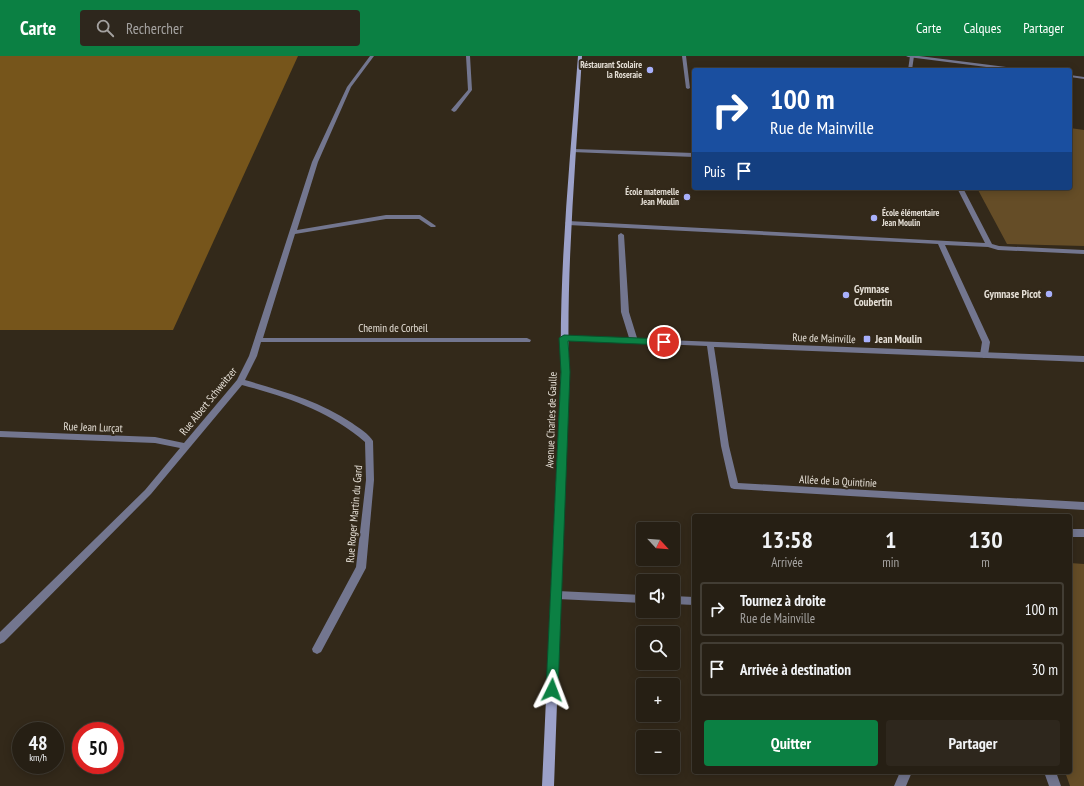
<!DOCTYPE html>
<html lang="fr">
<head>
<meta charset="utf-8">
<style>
  :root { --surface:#261f14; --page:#2e271d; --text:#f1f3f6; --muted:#a4a2a0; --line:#423d34; --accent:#0b8043 }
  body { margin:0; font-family:"PT Sans Narrow",sans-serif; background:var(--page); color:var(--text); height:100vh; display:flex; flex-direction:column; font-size:15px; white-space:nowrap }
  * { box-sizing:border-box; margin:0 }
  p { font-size:13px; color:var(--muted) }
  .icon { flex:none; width:22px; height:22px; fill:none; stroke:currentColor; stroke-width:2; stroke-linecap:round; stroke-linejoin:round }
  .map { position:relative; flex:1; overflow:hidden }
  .drawer { position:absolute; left:692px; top:458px; width:380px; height:260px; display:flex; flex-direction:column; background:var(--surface); border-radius:4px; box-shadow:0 2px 10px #0003,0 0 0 1px var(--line) }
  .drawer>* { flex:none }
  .banner { position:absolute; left:692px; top:12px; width:380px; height:122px; border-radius:4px; box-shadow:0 2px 10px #0003,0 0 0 1px var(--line); background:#1a4fa0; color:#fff; overflow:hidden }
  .needle { width:26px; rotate:116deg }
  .buttons { position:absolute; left:636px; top:466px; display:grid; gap:8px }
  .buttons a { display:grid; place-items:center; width:44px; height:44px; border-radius:4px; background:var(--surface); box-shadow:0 2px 10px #0003,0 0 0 1px var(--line); font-size:20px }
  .speed { position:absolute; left:12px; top:666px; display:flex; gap:8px; font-size:20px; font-weight:700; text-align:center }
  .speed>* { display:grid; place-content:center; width:52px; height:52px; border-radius:50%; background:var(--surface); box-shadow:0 2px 10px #0003,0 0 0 1px var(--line); line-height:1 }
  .speed small { font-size:10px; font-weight:400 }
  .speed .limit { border:6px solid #d22; background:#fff; color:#111 }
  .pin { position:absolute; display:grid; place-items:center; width:34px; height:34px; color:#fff; margin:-17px; border:2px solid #fff; border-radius:50%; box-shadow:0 1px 4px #0007 }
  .me { position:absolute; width:44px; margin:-22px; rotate:3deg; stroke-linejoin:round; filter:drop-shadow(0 0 3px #0008) }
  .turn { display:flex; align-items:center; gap:14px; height:84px; padding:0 12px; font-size:18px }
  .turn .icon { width:52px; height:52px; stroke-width:2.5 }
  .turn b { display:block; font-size:28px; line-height:34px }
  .then { display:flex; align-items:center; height:38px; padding:0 12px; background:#0003; gap:8px; font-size:15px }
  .eta { display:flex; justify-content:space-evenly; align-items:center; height:68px; text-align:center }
  .eta b { font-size:24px; font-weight:700; line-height:28px }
  .primary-button { display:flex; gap:8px; margin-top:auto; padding:8px 12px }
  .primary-button a { flex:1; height:46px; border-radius:4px; background:var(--accent); color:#fff; font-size:16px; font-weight:700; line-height:46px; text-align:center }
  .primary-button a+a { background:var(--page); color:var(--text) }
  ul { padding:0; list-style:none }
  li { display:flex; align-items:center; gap:12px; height:54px; margin:0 8px 6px; padding:0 4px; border:2px solid var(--line); border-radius:4px }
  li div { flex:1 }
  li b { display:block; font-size:15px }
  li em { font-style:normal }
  header { display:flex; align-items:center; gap:24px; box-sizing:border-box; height:56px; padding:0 20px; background:var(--accent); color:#fff }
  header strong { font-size:19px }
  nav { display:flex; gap:22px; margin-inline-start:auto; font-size:14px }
  .search { width:280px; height:36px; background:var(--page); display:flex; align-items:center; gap:10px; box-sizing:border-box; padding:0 14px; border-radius:4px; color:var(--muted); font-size:15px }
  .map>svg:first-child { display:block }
  .green { fill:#654d27 }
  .forest { fill:#76551b }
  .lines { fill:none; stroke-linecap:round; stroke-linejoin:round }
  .lane { fill:#73768f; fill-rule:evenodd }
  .street { fill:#73768f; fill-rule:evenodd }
  .secondary { fill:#9ca1c9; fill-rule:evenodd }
  .route { fill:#0b8043; stroke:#07532c }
  .poi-dot { fill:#a8b0fc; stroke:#33291a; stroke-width:1.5 }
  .labels { text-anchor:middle; stroke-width:4; stroke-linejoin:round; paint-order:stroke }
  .far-poi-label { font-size:9px; font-weight:bold; fill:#e5dfd6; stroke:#33291a; text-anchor:end }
  .poi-label { font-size:11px; font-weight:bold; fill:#e5dfd6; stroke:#33291a; text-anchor:start }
  .street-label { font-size:11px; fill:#e5dfd6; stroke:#33291a }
</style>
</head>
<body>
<header>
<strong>Carte</strong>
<div class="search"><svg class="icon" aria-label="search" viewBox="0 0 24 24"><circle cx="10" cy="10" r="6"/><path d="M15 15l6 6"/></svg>Rechercher</div>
<nav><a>Carte</a><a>Calques</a><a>Partager</a></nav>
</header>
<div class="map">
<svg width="1084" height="730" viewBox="0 0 1084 730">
  <rect width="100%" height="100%" fill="#33291a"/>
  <g class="green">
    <polygon points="1070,72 1084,74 1084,190 1007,188 977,132 1070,132"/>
    <polygon points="1070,507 1084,508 1084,730 1070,730 1065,716 1070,716"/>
  </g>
  <polygon class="forest" points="0,0 298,0 173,274 0,274"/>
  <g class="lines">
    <g class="lane">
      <polygon points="682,0 686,0 690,32 688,33 686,32"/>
      <polygon points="910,0 914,0 912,14 908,14"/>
      <polygon points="574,93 694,97 694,101 572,96 572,94"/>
      <polygon points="957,132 963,132 992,188 999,190 1084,194 1084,198 998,194 988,191 945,189 990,286 988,299 984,302 980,299 982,286 938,188 568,169 565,167 568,165 985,187"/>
      <polygon points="621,177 624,179 629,256 638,285 634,287 630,285 621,256 618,179"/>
      <polygon points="557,535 643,539 643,547 557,543 554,542 552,539 554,536"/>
      <polygon points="673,540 694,541 694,549 673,548"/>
      <polygon points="1044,716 1056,716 1061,730 1049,730"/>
    </g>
    <g class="street">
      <path d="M 370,0 L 374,0 L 351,31 L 318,106 L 297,174 L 386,159 L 420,159 L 436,170 L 435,171 L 431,171 L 419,163 L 386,163 L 295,178 L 263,282 L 527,282 L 531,284 L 530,286 L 261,286 L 257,300 L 245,324 C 282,335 320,345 352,367 C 359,372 369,378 373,385 L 374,424 L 366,512 L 321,596 L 317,598 L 313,596 L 312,593 L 356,511 L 366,424 L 365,386 C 329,355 287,341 242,329 L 151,438 L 4,586 L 0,588 L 0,576 L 145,434 L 180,392 L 155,387 L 0,381 L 0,375 L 155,381 L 184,387 L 237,324 L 249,300 L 312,106 L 347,31 Z"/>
      <polygon points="466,0 470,0 472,34 456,55 454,56 451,54 468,34"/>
      <polygon points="906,0 919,0 1022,13 1024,14 1010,14 908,1"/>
      <polygon points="1070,19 1084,21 1084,23 1070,21"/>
      <polygon points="561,280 1084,300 1084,306 714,291 729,390 738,427 1084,446 1084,454 734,433 731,432 730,430 721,390 707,290 564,284 561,284 560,282"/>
      <rect x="1070" y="473" width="14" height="8"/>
      <polygon points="900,716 912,716 906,730 894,730"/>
    </g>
    <path class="secondary" d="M 578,0 L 582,0 C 576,105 566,210 569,316 L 554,730 L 542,730 L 561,316 C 559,210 570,105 578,0 Z"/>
  </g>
  <polygon class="route" points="564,279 664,283 669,286 664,289 568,285 570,316 558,634 557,639 552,640 548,639 546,634 561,316 559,282"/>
  <g class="poi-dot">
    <circle cx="650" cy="14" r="4"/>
    <circle cx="687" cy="141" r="4"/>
    <circle cx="874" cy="162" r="4"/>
    <circle cx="1049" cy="238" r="4"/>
    <circle cx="846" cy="239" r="4"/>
    <rect x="863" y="279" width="8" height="8" rx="2"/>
  </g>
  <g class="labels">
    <g class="far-poi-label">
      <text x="642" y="12">Réstaurant Scolaire<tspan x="642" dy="10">la Roseraie</tspan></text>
      <text x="679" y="139">École maternelle<tspan x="679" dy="10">Jean Moulin</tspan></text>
      <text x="882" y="160" text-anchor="start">École élémentaire<tspan x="882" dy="10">Jean Moulin</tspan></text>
    </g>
    <g class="poi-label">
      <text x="854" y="237">Gymnase<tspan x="854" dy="13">Coubertin</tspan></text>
      <text x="1041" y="242" text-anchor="end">Gymnase Picot</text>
      <text x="875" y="287">Jean Moulin</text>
    </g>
    <g class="street-label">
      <text x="393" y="276">Chemin de Corbeil</text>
      <text transform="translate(824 282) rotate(2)" y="4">Rue de Mainville</text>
      <text transform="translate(208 345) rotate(-51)" y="4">Rue Albert Schweitzer</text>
      <text transform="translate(551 364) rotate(-88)" y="4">Avenue Charles de Gaulle</text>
      <text transform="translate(93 371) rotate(2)" y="4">Rue Jean Lurçat</text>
      <text transform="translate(838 425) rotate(3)" y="4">Allée de la Quintinie</text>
      <text transform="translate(354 458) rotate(-85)" y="4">Rue Roger Martin du Gard</text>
    </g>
  </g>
</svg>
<div class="buttons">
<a><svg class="needle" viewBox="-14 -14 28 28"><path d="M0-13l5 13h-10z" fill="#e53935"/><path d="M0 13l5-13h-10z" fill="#a4a2a0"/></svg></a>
<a><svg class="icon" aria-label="sound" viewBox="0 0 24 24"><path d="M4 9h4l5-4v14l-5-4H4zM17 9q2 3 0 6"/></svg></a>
<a><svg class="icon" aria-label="search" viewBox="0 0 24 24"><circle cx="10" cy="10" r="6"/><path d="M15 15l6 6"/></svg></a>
<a>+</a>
<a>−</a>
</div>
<div class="speed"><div>48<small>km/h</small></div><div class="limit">50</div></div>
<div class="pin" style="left:664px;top:286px;background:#d93025"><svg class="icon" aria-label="arrive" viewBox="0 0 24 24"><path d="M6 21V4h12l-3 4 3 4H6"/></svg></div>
<svg class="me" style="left:552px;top:634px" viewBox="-20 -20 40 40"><path d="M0-17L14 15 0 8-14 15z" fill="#0b8043" stroke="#fff" stroke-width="4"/></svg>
<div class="banner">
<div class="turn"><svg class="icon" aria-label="right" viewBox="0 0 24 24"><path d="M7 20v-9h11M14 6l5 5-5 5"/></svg><div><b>100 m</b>Rue de Mainville</div></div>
<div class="then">Puis<svg class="icon" aria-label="arrive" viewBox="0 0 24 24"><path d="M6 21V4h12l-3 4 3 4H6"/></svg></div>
</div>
<section class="drawer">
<div class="eta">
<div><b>13:58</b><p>Arrivée</p></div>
<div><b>1</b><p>min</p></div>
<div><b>130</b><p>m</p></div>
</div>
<ul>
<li><svg class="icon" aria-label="right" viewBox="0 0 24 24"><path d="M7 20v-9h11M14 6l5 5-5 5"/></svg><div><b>Tournez à droite</b><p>Rue de Mainville</p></div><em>100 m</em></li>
<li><svg class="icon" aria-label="arrive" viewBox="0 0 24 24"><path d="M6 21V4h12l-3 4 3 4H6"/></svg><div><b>Arrivée à destination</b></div><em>30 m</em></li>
</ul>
<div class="primary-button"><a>Quitter</a><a>Partager</a></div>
</section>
</div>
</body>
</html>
